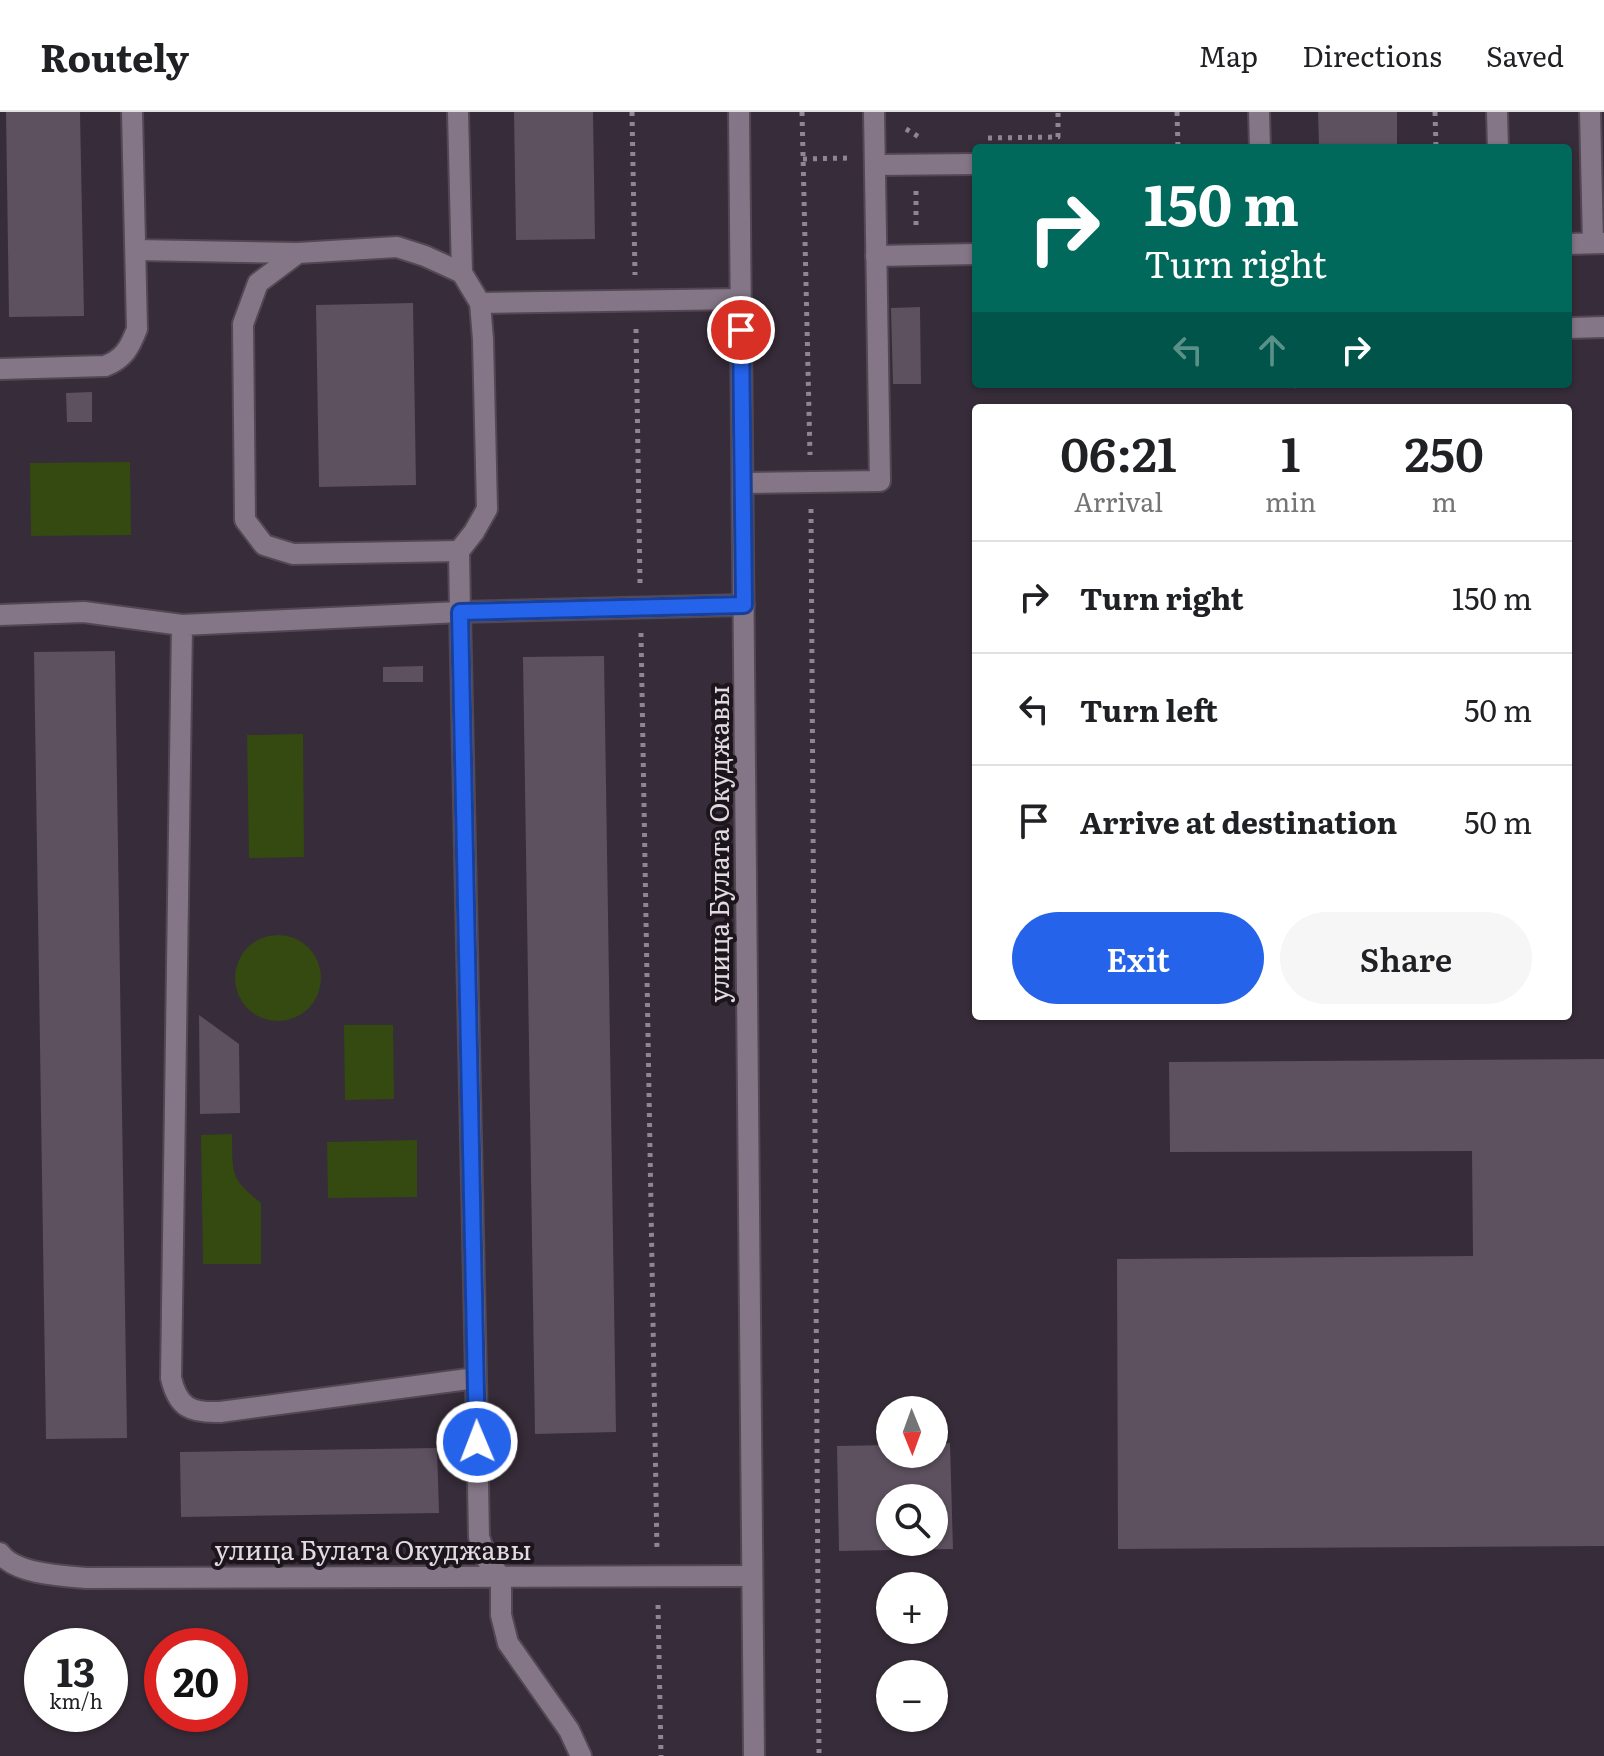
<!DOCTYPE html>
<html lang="en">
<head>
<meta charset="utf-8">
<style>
  :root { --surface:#fff; --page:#f6f6f6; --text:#202124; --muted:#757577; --line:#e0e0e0; --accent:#2563eb }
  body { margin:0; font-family:Literata,serif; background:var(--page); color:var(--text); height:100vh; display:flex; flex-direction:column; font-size:30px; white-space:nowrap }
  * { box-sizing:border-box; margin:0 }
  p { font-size:26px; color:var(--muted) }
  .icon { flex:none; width:44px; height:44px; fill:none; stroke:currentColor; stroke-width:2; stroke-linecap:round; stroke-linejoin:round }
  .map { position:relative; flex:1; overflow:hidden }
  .details { position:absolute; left:972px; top:292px; width:600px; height:616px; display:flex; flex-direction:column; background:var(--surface); border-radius:8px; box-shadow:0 2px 6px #0004 }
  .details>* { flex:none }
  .guide { position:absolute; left:972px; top:32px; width:600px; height:244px; border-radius:8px; box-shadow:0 2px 6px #0004; background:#00695c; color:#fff; overflow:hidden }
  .needle { width:52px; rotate:179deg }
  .controls { position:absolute; left:876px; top:1284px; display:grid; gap:16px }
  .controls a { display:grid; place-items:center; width:72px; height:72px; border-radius:50%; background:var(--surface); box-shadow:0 2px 6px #0004; font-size:40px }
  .speed { position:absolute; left:24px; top:1516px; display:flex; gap:16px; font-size:40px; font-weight:700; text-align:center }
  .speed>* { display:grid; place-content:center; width:104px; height:104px; border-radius:50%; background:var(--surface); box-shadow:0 2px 6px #0004; line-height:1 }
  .speed small { font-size:20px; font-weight:400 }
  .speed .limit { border:12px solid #d22; background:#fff; color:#111 }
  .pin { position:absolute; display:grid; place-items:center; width:68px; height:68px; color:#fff; margin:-34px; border:4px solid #fff; border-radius:50%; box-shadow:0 2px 8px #0007 }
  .me { position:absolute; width:88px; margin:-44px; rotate:359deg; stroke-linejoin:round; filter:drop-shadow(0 0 6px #0008) }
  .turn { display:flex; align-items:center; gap:28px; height:168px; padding:0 40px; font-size:36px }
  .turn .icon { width:104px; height:104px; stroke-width:2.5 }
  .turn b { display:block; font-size:56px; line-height:68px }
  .lanes { display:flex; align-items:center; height:76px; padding:0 40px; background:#0003; justify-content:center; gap:40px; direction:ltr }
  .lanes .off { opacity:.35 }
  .eta { display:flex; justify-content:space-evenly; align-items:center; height:136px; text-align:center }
  .eta b { font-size:48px; font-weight:600; line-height:56px }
  .button { display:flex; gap:16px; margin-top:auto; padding:16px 40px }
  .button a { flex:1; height:92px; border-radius:48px; background:var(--accent); color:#fff; font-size:32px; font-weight:600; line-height:92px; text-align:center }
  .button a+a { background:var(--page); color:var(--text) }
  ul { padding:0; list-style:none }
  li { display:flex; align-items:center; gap:24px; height:112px; padding:0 40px; border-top:2px solid var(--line) }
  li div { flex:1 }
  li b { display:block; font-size:30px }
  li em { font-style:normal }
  header { display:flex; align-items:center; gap:48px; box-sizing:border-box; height:112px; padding:0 40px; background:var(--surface); border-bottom:2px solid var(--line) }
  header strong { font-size:38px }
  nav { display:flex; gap:44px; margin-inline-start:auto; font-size:28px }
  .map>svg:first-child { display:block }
  .green { fill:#344a11 }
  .building { fill:#5d505f; fill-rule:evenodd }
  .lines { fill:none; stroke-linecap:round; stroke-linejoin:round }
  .service-casing { stroke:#524753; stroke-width:24 }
  .minor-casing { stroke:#524753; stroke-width:24 }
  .path { stroke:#8f8691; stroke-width:5; stroke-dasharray:4 6; stroke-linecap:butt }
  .service { stroke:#847686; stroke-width:20 }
  .minor { stroke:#847686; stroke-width:20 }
  .route-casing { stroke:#184099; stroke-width:20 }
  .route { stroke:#2563eb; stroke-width:14 }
  .labels { text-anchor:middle; stroke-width:8; stroke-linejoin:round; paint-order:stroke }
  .street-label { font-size:26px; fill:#e2dae3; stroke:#1c161c }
</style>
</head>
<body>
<header>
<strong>Routely</strong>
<nav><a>Map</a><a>Directions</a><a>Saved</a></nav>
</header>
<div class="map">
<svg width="1604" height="1644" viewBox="0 0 1604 1644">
  <rect width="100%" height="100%" fill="#372c39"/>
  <g class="green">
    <polygon points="130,350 131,423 31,424 30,351"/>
    <polygon points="303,622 304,745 249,746 247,623"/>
    <circle cx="278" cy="866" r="43"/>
    <polygon points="344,913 393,913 394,987 345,988"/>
    <path d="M 232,1022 C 233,1061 229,1066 261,1091 L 261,1152 L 203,1152 L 201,1023 Z"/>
    <polygon points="417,1028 417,1085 328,1086 327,1030"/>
  </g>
  <g class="building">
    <polygon points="6,0 80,0 84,204 9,205"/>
    <polygon points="514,0 593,0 595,127 516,128"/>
    <polygon points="1318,0 1397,0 1397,36 1319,36"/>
    <polygon points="413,191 416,373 319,375 316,193"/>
    <polygon points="920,195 921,272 893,272 891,196"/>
    <polygon points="92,280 92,310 67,310 66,281"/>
    <polygon points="115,539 127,1326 46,1327 34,540"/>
    <polygon points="604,544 616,1320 535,1322 523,545"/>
    <polygon points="423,554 423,570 383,570 383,555"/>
    <polygon points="199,903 239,932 240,1001 200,1002"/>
    <polygon points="1604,947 1604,1434 1118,1437 1117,1147 1473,1144 1472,1039 1170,1040 1169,950"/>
    <path d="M 950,1331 L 953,1437 L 839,1439 L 837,1334 L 890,1333 L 890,1342 L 934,1342 L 934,1332 ZM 890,1386 L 934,1386 L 934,1430 L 890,1430 Z"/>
    <polygon points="437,1336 439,1401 181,1405 180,1340"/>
  </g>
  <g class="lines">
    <defs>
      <g id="service">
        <polyline points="458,0 462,161 480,191 483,227 487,397 474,420 459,439 460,500 744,493"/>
        <polyline points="1259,0 1260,36"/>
        <polyline points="1497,0 1498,36"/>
        <polyline points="1590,0 1593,131"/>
        <polyline points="875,53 976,52"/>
        <polyline points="1568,132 1604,131"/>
        <polyline points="136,138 298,141"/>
        <polyline points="876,144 976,142"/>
        <polyline points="480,191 741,187"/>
        <polyline points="1568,216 1604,215"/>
        <path d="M 0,257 L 105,254 C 124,247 130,235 137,217 L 132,0"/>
        <polyline points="743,371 880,369 874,0"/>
        <polyline points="459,439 293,442 264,433 245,408 243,212 258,171 298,141 397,135 425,144 462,161"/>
        <path d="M 0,503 L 84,500 L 182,513 L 460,500 L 476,1266 L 220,1300 C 191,1301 178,1296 171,1266 L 182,513"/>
        <polyline points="476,1266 479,1425 487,1448 501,1465 501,1503 508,1531 569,1618 581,1644"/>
      </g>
      <g id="minor">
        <polyline points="739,0 754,1644"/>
        <path d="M 0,1441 C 15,1462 62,1464 86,1466 L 752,1464"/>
      </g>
    </defs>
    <use href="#service" class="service-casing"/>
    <use href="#minor" class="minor-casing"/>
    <g class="path">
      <polyline points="632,0 635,163"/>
      <polyline points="802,0 810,343"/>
      <polyline points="1177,0 1178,36"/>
      <polyline points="1435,0 1436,36"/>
      <polyline points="906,17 919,25"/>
      <polyline points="988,26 1058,25 1058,0"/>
      <polyline points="803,47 850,46"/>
      <polyline points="916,79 916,117"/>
      <polyline points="636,217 640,471"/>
      <polyline points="1296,272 1297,280"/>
      <polyline points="811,397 819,1644"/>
      <polyline points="641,521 657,1439"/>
      <polyline points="658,1493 661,1644"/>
    </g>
    <use href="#service" class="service"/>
    <use href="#minor" class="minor"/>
  </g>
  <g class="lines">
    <defs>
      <polyline id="route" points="477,1330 460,500 744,493 741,218"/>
    </defs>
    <use href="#route" class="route-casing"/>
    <use href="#route" class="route"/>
  </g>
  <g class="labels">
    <g class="street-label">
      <text transform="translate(720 732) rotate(-90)" y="9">улица Булата Окуджавы</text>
      <text x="373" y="1448">улица Булата Окуджавы</text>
    </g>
  </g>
</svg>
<div class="controls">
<a><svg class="needle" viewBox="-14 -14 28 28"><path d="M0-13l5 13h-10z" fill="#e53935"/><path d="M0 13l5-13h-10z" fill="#757577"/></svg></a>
<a><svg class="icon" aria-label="search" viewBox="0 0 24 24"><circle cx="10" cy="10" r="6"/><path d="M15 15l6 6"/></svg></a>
<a>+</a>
<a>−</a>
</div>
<div class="speed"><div>13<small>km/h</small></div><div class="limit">20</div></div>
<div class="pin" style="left:741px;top:218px;background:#d93025"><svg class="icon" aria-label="arrive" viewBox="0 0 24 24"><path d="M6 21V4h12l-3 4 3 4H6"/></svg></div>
<svg class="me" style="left:477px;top:1330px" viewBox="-20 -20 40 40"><circle r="17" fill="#2563eb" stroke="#fff" stroke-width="3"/><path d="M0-11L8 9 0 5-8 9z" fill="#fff"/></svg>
<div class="guide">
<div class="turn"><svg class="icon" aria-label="right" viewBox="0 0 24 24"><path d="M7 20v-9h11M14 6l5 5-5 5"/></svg><div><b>150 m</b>Turn right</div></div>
<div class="lanes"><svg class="icon off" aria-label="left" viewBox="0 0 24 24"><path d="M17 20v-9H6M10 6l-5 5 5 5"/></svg><svg class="icon off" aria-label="ahead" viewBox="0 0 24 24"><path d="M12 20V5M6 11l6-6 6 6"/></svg><svg class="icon" aria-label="right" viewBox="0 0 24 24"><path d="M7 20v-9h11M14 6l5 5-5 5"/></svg></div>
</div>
<section class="details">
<div class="eta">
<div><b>06:21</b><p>Arrival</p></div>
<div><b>1</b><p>min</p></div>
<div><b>250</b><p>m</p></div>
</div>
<ul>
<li><svg class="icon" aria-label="right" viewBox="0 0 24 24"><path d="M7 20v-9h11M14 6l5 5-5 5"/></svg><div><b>Turn right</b></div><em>150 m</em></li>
<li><svg class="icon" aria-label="left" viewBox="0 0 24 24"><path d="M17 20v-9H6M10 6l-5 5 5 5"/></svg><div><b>Turn left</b></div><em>50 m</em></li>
<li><svg class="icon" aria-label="arrive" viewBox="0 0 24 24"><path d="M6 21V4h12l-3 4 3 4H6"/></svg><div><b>Arrive at destination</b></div><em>50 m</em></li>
</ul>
<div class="button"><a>Exit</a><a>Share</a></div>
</section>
</div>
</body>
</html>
